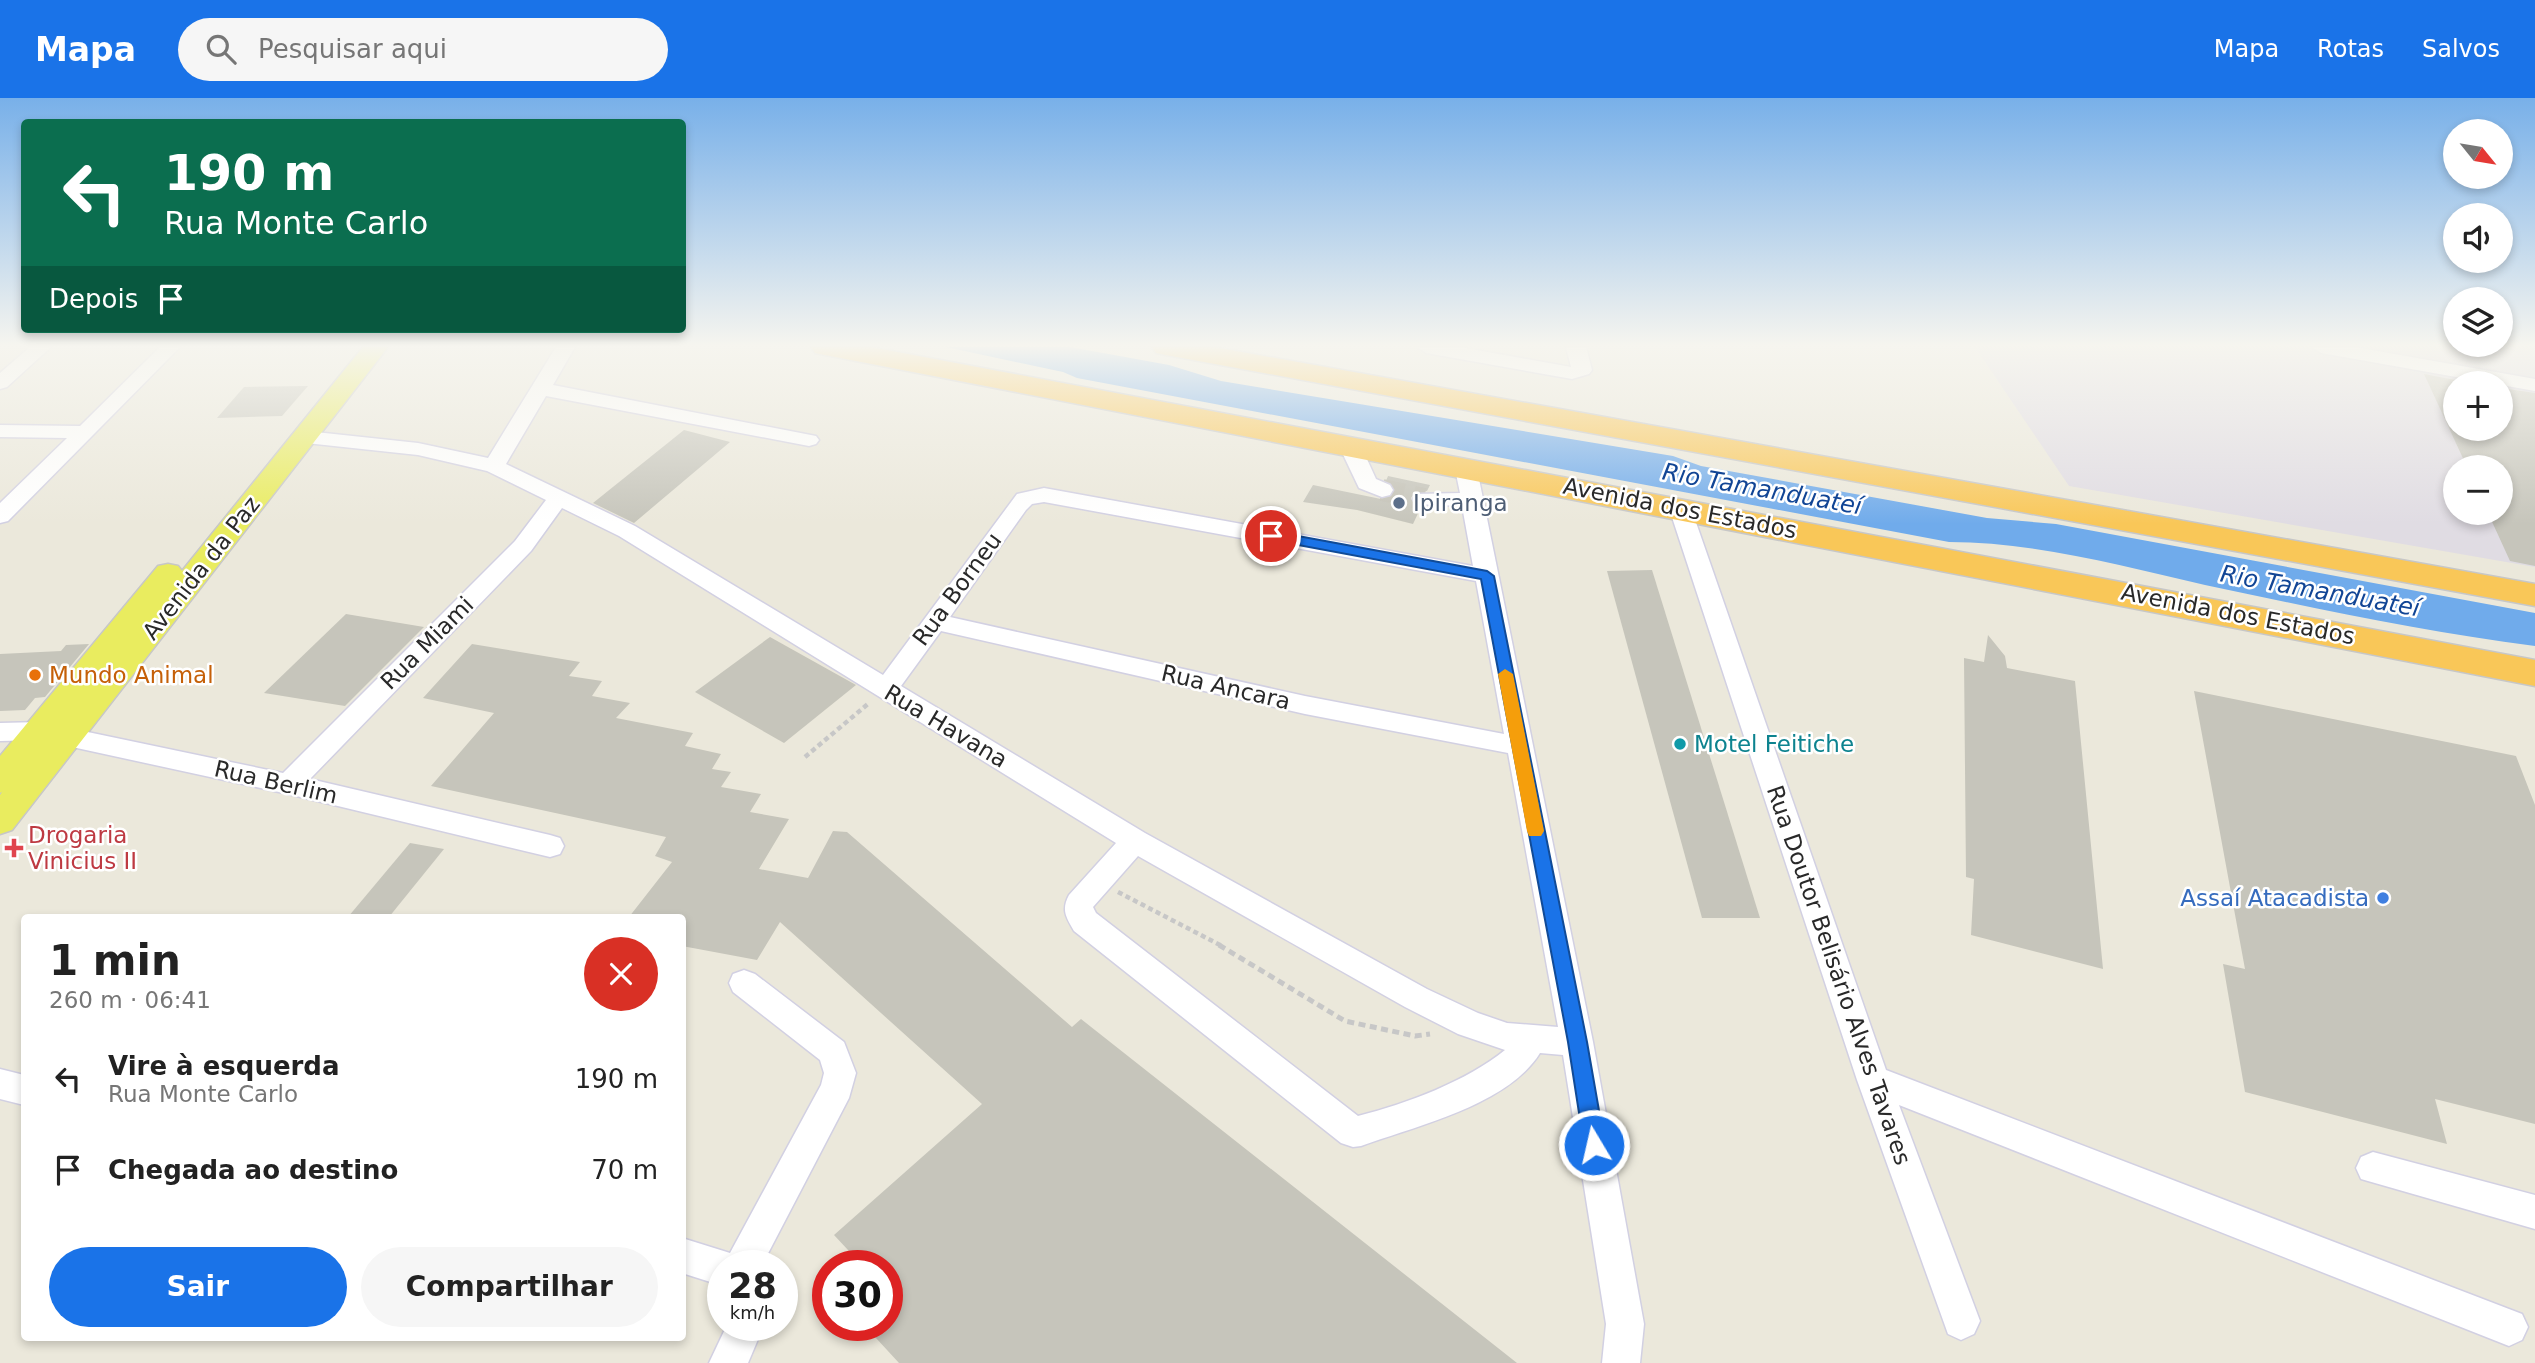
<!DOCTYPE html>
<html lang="pt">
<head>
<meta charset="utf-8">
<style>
  :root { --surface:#fff; --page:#f6f6f6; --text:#222; --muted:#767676; --accent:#1a73e8 }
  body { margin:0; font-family:"DejaVu Sans",sans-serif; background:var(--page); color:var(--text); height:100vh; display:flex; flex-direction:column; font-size:26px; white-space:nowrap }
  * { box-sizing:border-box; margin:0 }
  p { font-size:23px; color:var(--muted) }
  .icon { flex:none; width:38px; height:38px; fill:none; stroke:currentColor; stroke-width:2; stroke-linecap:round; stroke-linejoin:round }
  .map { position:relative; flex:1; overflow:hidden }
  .details { position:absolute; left:21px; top:816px; width:665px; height:427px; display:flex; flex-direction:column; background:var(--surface); border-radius:7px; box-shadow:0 4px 10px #0003 }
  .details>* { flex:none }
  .hud { position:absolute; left:21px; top:21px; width:665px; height:214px; border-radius:7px; box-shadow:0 4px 10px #0003; background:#0b6e4f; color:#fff; overflow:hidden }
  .needle { width:46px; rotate:120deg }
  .controls { position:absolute; left:2443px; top:21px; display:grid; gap:14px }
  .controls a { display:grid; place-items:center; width:70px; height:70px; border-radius:50%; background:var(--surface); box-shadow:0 4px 10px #0003; font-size:35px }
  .speed { position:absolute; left:707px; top:1152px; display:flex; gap:14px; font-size:35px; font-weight:700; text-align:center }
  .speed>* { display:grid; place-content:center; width:91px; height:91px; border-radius:50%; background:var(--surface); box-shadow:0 4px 10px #0003; line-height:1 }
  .speed small { font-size:18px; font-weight:400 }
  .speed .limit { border:10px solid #d22; background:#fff; color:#111 }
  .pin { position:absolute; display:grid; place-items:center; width:60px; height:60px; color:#fff; margin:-30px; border:4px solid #fff; border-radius:50%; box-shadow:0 2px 7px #0007 }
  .me { position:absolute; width:77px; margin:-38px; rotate:351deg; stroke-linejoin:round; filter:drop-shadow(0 0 5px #0008) }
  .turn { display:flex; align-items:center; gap:24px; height:147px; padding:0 28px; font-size:32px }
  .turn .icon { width:91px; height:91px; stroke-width:2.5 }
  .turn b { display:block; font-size:49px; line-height:60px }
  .then { display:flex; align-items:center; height:66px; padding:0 28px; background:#0003; gap:14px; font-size:26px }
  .round { display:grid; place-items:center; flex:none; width:74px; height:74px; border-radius:37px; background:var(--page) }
  .headline { display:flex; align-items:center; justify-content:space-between; height:119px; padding:0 28px }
  h1 { font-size:42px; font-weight:600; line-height:52px }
  .action { display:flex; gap:14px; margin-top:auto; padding:14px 28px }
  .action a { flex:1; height:80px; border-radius:42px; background:var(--accent); color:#fff; font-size:28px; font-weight:600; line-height:80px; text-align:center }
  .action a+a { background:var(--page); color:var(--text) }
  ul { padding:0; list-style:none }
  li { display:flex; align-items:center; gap:21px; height:91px; padding:0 28px }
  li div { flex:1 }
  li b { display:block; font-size:26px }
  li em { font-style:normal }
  header { display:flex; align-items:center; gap:42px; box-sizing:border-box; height:98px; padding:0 35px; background:var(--accent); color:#fff }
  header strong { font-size:33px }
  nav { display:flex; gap:38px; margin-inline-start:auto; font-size:24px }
  .search { width:490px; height:63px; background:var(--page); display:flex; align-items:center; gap:18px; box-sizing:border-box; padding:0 24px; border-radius:38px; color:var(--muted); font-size:26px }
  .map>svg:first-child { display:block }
  .industrial { fill:#e0dce3; fill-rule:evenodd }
  .water { fill:#70abeb }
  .building { fill:#c6c5bb }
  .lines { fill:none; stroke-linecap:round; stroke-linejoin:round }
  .minor-tunnel { stroke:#c4c2b7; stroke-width:22; stroke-dasharray:22 10; stroke-linecap:butt }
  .minor-casing { stroke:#d2d0e2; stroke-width:3 }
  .major-casing { stroke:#c7c7c7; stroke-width:3 }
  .highway-casing { stroke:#c7c7c7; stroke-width:3 }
  .path-far1 { stroke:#c7c7c7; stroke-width:4.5; stroke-dasharray:5 3.5; stroke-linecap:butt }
  .path { stroke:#c7c7c7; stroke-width:5; stroke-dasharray:7 4.5; stroke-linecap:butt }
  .minor { fill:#fff; fill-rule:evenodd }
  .major { fill:#e9ec5f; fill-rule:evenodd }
  .highway { fill:#f9c758; fill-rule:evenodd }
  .route { fill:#1a73e8; stroke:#114b97; stroke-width:2 }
  .slow { fill:#f59e0b }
  .service-dot { fill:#5c6f8a; stroke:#fff; stroke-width:2.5 }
  .food-dot { fill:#e8710a; stroke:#fff; stroke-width:2.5 }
  .culture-dot { fill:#0f9aa8; stroke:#fff; stroke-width:2.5 }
  .health-dot { fill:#e0444e; stroke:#fff; stroke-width:2.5 }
  .shop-dot { fill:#3f7fe0; stroke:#fff; stroke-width:2.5 }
  .labels { text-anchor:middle; stroke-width:5; stroke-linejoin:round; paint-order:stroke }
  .service-label { font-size:23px; fill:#4e5e75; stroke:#fff; text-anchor:start }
  .street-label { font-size:23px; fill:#292929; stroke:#fff }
  .food-label { font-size:23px; fill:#c56008; stroke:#fff; text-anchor:start }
  .culture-label { font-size:23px; fill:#0d838f; stroke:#fff; text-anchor:start }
  .health-label { font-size:23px; fill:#be3a42; stroke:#fff; text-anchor:start }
  .shop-label { font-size:23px; fill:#366cbe; stroke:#fff; text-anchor:end }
  .water-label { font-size:24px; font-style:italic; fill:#114595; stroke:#fff }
</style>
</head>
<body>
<header>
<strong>Mapa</strong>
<div class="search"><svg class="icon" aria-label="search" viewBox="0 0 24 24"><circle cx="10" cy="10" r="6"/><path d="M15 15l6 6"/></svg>Pesquisar aqui</div>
<nav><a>Mapa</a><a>Rotas</a><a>Salvos</a></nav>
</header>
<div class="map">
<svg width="2535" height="1265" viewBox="0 0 2535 1265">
  <rect width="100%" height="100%" fill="#ebe8db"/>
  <path class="industrial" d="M 1975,249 L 2535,249 L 2535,469 L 2069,388 ZM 2455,285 L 2501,285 L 2501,331 L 2455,331 ZM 2455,369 L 2501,369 L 2501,415 L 2455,415 Z"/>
  <path class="water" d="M 946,249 L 1070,249 L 1169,267 L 1221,283 L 1673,358 L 1701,368 L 1987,420 L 2056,426 L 2535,515 L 2535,548 C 2425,534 2314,510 2205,487 C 2122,468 2035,444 1949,444 L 1077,280 L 1063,274 Z"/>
  <g class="building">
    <polygon points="2424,276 2455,282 2455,331 2501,331 2501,290 2535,295 2535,468 2510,463 2488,415 2501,415 2501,369 2467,369"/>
    <polygon points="308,288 282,318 217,320 244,289"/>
    <polygon points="684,332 730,344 634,425 593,405"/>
    <polygon points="1388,378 1430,387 1427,393 1416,393 1411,400 1414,407 1421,409 1413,426 1357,412 1303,404 1313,387 1381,401 1391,400 1395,391 1386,383"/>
    <polygon points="1652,472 1760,820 1702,820 1607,473"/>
    <polygon points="346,516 424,529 345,608 264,595"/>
    <polygon points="1988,537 2005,558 2007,570 2075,583 2103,871 1971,837 1974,781 1966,779 1964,560 1984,564"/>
    <polygon points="770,539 856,587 784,645 695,594"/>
    <polygon points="89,546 45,599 35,600 25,612 0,613 0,556 61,553 66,547"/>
    <polygon points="472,546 580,564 569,578 602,583 592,598 630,605 616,620 693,635 685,648 721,656 712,671 731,674 721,689 761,696 750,714 789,721 759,771 808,780 833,733 847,734 1072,929 1081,921 1517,1265 899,1265 864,1227 887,1227 887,1167 862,1167 834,1137 982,1006 780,824 757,862 682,848 682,819 629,819 672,764 655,758 666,739 431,688 494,615 423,600"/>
    <polygon points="2194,593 2516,658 2535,707 2535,1026 2435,1001 2447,1046 2245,994 2223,866 2245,871"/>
    <polygon points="410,745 444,751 389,819 348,819"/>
  </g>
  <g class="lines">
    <polyline class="minor-tunnel" points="1382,392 1424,401"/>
    <defs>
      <g id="minor">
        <polygon points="30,249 51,249 7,289 0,291 0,275"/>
        <polygon points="160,249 180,249 8,423 0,425 0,405 67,340 0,339 0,327 80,328"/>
        <path d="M 556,249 L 575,249 L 553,287 L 816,338 L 819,342 L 816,346 L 809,348 L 546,298 L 506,366 L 635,428 L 883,577 L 1017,396 L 1044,390 L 1473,468 L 1462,408 L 1416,406 L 1413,401 L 1416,396 L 1460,395 L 1455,371 L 1458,366 L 1474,366 L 1477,371 L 1593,944 L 1644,1226 L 1640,1265 L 1602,1265 L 1606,1226 L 1563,957 L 1540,955 C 1508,1007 1416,1028 1361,1048 L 1353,1049 L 1341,1045 L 1074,833 C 1066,819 1061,812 1069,797 L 1116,745 L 619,438 L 562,410 L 531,453 L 310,681 L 550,737 L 560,740 L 564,748 L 560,756 L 550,759 L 288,696 L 40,642 L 0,643 L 0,625 L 40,624 L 283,675 L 515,443 L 546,402 L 487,373 L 418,357 L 306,345 L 299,343 L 296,339 L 299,335 L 306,333 L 418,345 L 488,360 ZM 1044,404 L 1476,483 L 1504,636 L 1305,598 L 950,519 L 1026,412 L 1032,406 ZM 941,533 L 1305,616 L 1508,655 L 1558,929 L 1507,925 L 1478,915 L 1427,891 L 1145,735 L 901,588 ZM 1138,758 L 1405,909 L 1458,936 L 1505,952 C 1467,983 1406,1006 1358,1018 L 1096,815 L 1093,809 Z"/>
        <polygon points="1417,249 1460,249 1571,269 1566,249 1586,249 1592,272 1589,276 1572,281 1426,255"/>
        <polygon points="2312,249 2355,249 2535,281 2535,293 2321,255"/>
        <polygon points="1350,342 1357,344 1361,348 1376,381 1390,387 1393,392 1390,397 1382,399 1359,390 1339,348 1343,344"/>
        <polygon points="1680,403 1688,405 1691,410 1886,972 2522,1216 2528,1229 2522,1242 2509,1248 1899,1007 1980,1223 1974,1236 1961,1242 1948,1236 1857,982 1669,410 1672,405"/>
        <polygon points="744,872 755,876 844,944 856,975 849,1000 762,1167 723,1167 723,1188 682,1175 682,1140 730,1155 821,987 824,975 820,962 733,894 729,885 733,876"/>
        <polygon points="0,971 24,977 24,1007 0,1001"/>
        <polygon points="2373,1054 2535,1097 2535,1131 2361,1081 2356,1070 2361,1059"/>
        <polygon points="727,1227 764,1227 748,1265 709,1265"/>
      </g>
      <polygon id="major" points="363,249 388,249 12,732 0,736 0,697 2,694 0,695 0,658 158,468 168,466 178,468 182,473"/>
      <g id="highway">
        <polygon points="811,249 871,249 2535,562 2535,588 825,257 815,255"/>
        <polygon points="1152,249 1214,249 2535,486 2535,508 1166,257 1156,255"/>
      </g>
    </defs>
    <use href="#minor" class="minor-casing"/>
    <use href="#major" class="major-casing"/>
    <use href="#highway" class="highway-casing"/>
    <g class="path-far1">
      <polyline points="805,659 869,605"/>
      <polyline points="1118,794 1222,848"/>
    </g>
    <polyline class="path" points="1219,847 1345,923 1415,938 1430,936"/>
    <use href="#minor" class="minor"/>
    <use href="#major" class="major"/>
    <use href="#highway" class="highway"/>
  </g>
  <linearGradient id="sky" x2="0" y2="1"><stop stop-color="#78b0e9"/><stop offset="0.58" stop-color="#f6f5ef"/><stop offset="1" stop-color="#f6f5ef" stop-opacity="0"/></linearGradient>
  <rect width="2535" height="426" fill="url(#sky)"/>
  <polygon class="route" points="1271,433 1487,473 1494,478 1587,944 1605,1047 1602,1054 1594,1056 1587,1054 1584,1047 1568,944 1481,481 1266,441 1264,438"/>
  <polygon class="slow" points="1505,571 1513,576 1544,733 1541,738 1529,738 1527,733 1498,576"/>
  <circle class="service-dot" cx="1399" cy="405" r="7"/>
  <circle class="food-dot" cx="35" cy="577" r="7"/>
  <circle class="culture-dot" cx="1680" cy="646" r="7"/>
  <path class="health-dot" d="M10.5 739.5h7v7h7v7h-7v7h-7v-7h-7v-7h7z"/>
  <circle class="shop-dot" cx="2383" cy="800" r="7"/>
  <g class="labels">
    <g class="service-label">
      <text x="1413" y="413">Ipiranga</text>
    </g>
    <g class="street-label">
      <text transform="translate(1680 410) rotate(11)" y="8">Avenida dos Estados</text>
      <text transform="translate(201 470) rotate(-52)" y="8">Avenida da Paz</text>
      <text transform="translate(957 491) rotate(-54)" y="8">Rua Borneu</text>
      <text transform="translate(2238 516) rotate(11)" y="8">Avenida dos Estados</text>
      <text transform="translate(427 545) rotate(-45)" y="8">Rua Miami</text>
      <text transform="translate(1226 589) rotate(13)" y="8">Rua Ancara</text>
      <text transform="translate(946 628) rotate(31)" y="8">Rua Havana</text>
      <text transform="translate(276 684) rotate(13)" y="8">Rua Berlim</text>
      <text transform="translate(1839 877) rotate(71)" y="8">Rua Doutor Belisário Alves Tavares</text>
    </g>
    <g class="food-label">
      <text x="49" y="585">Mundo Animal</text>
    </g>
    <g class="culture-label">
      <text x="1694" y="654">Motel Feitiche</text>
    </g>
    <g class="health-label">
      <text x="28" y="745">Drogaria<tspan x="28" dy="26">Vinicius II</tspan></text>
    </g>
    <g class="shop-label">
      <text x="2369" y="808">Assaí Atacadista</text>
    </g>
    <g class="water-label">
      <text transform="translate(1762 391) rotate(10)" y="8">Rio Tamanduateí</text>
      <text transform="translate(2320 493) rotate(10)" y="8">Rio Tamanduateí</text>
    </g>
  </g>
</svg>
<div class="controls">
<a><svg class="needle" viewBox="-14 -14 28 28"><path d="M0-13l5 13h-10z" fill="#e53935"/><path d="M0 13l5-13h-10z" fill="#767676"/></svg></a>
<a><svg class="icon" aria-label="sound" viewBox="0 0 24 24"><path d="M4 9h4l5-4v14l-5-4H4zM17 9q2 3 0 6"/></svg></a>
<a><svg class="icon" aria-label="layers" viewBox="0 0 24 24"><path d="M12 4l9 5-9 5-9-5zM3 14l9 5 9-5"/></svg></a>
<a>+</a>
<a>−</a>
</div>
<div class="speed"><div>28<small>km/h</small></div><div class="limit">30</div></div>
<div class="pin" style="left:1271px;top:438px;background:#d93025"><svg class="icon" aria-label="arrive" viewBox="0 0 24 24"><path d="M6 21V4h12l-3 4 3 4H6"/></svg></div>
<svg class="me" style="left:1594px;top:1047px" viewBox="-20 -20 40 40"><circle r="17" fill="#1a73e8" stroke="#fff" stroke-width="3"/><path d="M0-11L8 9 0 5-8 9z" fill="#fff"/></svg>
<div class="hud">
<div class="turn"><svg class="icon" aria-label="left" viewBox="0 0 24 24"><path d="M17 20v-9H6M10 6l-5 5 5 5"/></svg><div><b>190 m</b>Rua Monte Carlo</div></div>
<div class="then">Depois<svg class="icon" aria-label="arrive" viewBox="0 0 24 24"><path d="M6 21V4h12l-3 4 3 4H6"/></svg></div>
</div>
<section class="details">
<div class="headline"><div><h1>1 min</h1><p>260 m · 06:41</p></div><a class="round" style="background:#d93025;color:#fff"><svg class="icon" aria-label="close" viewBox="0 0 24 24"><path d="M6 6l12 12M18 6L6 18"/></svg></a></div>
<ul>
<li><svg class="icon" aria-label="left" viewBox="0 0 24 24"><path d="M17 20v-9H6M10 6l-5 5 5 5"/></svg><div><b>Vire à esquerda</b><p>Rua Monte Carlo</p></div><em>190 m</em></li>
<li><svg class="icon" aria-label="arrive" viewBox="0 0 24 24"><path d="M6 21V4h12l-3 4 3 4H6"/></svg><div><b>Chegada ao destino</b></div><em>70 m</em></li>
</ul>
<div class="action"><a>Sair</a><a>Compartilhar</a></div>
</section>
</div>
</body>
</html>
